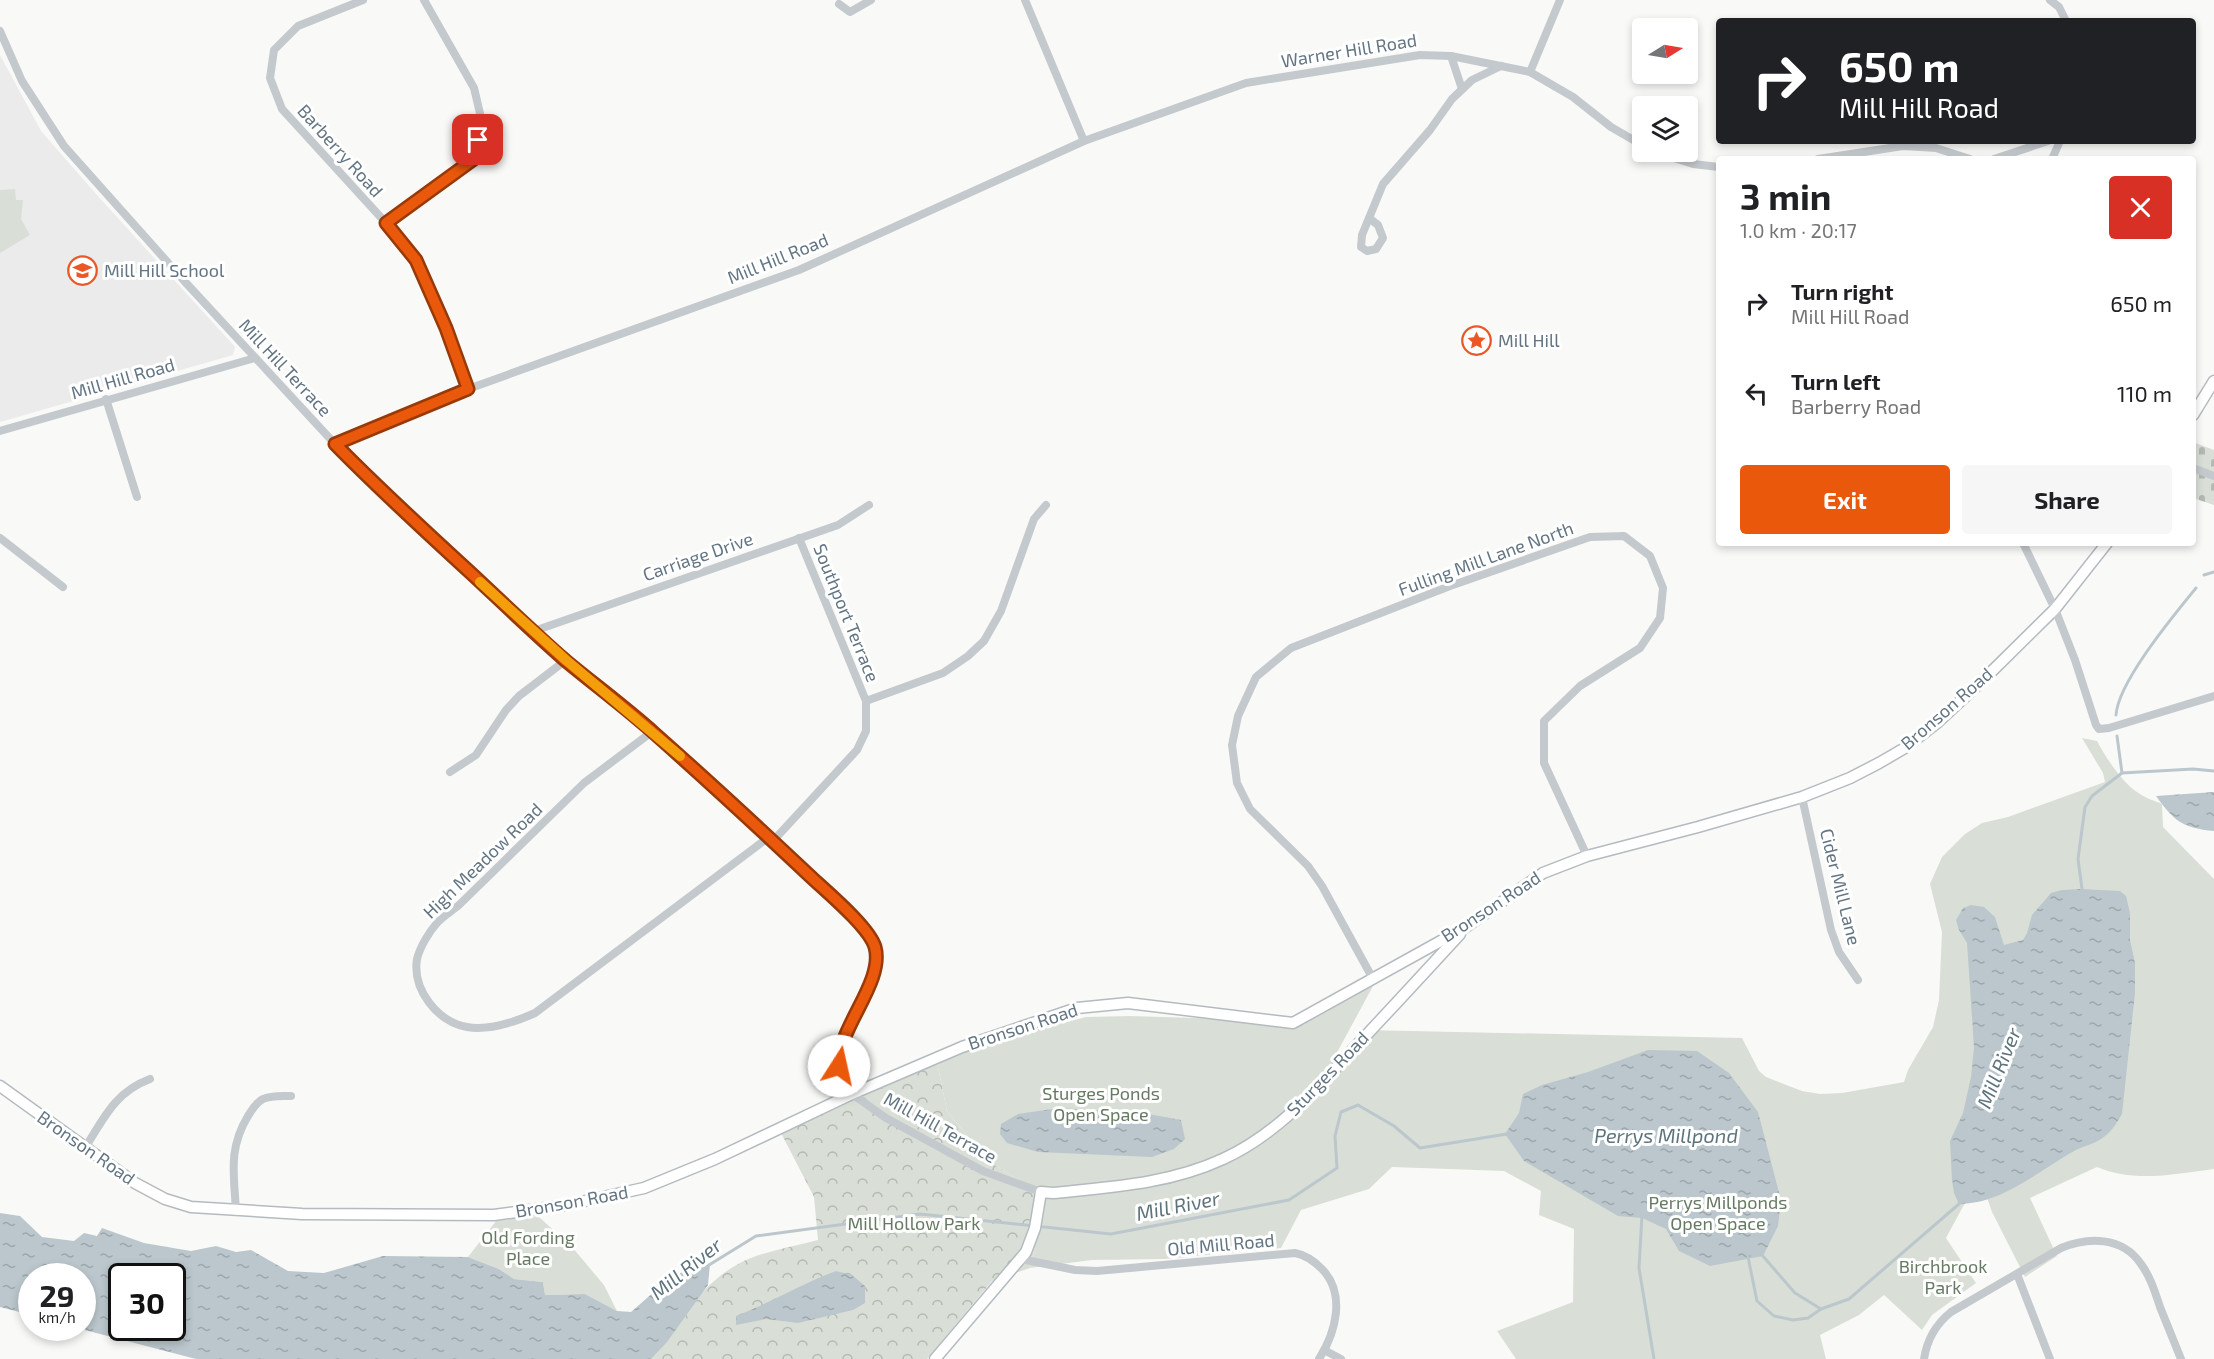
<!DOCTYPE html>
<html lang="en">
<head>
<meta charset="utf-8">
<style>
  :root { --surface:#fff; --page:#f6f6f6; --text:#202124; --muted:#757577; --accent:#ea580c }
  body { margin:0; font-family:"Exo 2",sans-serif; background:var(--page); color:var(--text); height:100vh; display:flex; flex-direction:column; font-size:22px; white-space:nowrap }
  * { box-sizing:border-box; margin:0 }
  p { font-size:20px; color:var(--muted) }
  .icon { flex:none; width:33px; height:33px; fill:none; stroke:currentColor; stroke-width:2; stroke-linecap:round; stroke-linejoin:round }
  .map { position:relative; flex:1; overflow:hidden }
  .drawer { position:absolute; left:1716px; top:156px; width:480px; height:390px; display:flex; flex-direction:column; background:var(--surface); border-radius:6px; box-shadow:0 3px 9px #0003 }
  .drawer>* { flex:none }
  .top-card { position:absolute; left:1716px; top:18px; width:480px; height:126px; border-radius:6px; box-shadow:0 3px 9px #0003; background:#202124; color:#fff; overflow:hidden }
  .needle { width:39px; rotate:79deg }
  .fabs { position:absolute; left:1632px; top:18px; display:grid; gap:12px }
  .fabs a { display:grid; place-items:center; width:66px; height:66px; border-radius:6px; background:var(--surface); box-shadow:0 3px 9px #0003; font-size:30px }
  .speed { position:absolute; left:18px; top:1263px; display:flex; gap:12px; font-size:30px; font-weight:700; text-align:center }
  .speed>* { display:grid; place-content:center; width:78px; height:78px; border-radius:50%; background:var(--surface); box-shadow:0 3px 9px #0003; line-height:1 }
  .speed small { font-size:15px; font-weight:400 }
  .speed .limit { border:3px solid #111; border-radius:9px; background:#fff; color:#111 }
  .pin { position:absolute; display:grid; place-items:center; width:51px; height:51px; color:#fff; margin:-26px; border-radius:12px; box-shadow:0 3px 9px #0006 }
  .me { position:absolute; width:66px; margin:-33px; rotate:10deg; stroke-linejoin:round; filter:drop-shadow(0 0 4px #0008) }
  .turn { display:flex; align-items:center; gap:21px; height:126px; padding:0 24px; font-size:27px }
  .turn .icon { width:78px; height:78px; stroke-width:2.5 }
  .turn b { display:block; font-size:42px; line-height:51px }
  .round { display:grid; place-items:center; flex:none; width:63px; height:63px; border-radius:6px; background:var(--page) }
  .head { display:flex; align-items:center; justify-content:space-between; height:102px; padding:0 24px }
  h1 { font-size:36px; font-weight:700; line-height:45px }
  .button { display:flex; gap:12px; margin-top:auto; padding:12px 24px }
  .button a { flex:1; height:69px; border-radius:6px; background:var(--accent); color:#fff; font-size:24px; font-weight:700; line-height:69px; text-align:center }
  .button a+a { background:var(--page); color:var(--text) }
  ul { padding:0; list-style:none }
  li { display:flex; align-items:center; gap:18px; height:90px; padding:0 24px }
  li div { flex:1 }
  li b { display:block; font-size:22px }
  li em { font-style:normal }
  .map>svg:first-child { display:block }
  .built { fill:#eaebea }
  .green { fill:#d9dfd6 }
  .forest { fill:url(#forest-crowns) }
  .cemetery { fill:url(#cemetery-stones) }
  .water { fill:url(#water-ripples); fill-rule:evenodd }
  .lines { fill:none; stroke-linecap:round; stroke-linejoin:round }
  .stream { stroke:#bbc7cc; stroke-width:3 }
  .secondary-casing { stroke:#b4bbc0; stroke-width:13 }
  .street { stroke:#c4c9cd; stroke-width:8 }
  .secondary { stroke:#fff; stroke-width:10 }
  .route-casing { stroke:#983908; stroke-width:15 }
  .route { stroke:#ea580c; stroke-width:10 }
  .slow { stroke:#f59e0b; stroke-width:10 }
  .labels { text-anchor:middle; stroke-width:6; stroke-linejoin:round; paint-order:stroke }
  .street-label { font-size:18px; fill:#637583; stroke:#fff }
  .poi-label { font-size:18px; fill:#637583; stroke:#fff; text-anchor:start }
  .park-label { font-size:18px; fill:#667a62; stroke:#fff }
  .water-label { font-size:20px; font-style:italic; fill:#5e747d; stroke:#fff }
</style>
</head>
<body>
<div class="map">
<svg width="2214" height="1359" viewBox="0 0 2214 1359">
  <defs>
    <pattern id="forest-crowns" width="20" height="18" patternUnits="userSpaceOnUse" patternTransform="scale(1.5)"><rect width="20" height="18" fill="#d9dfd6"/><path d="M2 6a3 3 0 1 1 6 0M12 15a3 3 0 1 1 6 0" fill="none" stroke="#b4b9b3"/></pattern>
    <pattern id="cemetery-stones" width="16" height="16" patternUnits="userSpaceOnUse" patternTransform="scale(1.5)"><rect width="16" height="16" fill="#d9dfd6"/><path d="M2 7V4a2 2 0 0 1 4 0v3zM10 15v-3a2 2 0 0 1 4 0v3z" fill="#b4b9b3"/></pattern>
    <pattern id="water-ripples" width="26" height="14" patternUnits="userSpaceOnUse" patternTransform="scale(1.5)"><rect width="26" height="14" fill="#bbc7cc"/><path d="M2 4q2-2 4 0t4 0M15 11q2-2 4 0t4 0" fill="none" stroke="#9ca6ab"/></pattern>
  </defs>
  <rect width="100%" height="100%" fill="#f9faf7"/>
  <polygon class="built" points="0,55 41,131 96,194 235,347 233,355 0,422"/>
  <g class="green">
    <polygon points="15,189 16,200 23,200 21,219 30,235 0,253 0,190"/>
    <path d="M 2082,738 L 2097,741 C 2106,758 2123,784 2140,794 C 2146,798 2155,801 2162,804 L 2163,827 L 2214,879 L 2214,1169 C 2176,1174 2133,1183 2097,1167 L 2030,1198 L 2057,1256 L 2025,1277 L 1992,1212 L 1984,1189 L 1972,1190 L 1946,1238 L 1976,1283 L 1932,1315 L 1922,1330 L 1884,1295 L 1859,1315 L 1820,1335 L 1826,1359 L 1516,1359 L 1497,1331 L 1573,1302 L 1574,1229 L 1539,1215 L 1541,1191 L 1504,1171 L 1392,1167 L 1369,1189 L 1301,1210 L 1281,1248 L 1165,1259 L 1092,1260 L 1030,1268 L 1046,1198 L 987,1160 L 947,1111 L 937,1062 L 1014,1035 L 1086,1017 L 1130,1016 L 1293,1021 L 1373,986 L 1333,1060 L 1365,1030 L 1742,1038 L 1759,1071 L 1766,1077 L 1802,1091 L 1820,1094 L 1842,1093 L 1904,1082 L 1908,1070 L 1933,1027 L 1939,1000 L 1942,932 L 1930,884 L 1942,857 L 1965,834 L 1982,823 L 2008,817 L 2105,782 L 2103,773 Z"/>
    <polygon points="538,1216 572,1247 604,1285 617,1311 585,1294 545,1295 543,1282 514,1279 499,1269 468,1257 496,1221"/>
  </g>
  <path class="forest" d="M 937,1062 L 947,1111 L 987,1160 L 1046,1198 L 1030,1268 L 992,1281 L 927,1359 L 650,1359 C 678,1323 706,1275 751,1258 C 772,1250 796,1246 818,1240 L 814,1197 L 780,1131 Z"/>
  <polygon class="cemetery" points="2193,442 2214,450 2214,505 2193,498"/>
  <g class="water">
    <path d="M 2214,792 L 2214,831 C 2182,828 2174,821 2156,796 Z"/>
    <path d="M 2082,889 L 2120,891 L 2126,896 L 2130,913 L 2130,940 L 2135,963 L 2135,993 L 2122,1114 C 2116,1124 2111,1133 2101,1139 C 2094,1144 2084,1146 2076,1150 C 2039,1170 2003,1204 1959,1204 L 1954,1193 L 1952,1181 L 1950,1141 L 1963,1113 L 1971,1077 L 1974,1047 L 1967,943 L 1959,930 L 1956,920 L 1963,908 L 1971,905 L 1984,907 L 1995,917 L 2004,945 L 2023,940 L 2027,933 L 2032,915 L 2051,893 L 2062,890 Z"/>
    <polygon points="1648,1050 1697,1051 1729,1073 1758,1112 1781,1200 1778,1226 1763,1256 1710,1266 1679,1251 1666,1229 1642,1218 1618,1216 1524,1161 1505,1134 1519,1113 1523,1094 1542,1085 1588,1072"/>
    <polygon points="1059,1108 1143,1113 1181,1120 1185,1139 1174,1149 1152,1157 1038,1152 1007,1143 1000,1134 1001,1124 1018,1114"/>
    <path d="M 0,1213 L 20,1216 L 42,1237 L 74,1241 L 84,1233 L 97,1236 L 102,1228 L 144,1243 L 191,1251 L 216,1246 L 236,1252 L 251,1250 L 288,1271 L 324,1273 L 383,1256 L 468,1257 L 499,1269 L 514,1279 L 543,1282 L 545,1295 L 585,1294 L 617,1311 L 631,1312 L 671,1277 L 692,1268 L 710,1264 L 708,1285 L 667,1342 L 651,1359 L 196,1359 L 77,1328 L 82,1328 L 82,1276 L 32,1276 L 31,1315 L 0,1307 ZM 172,1276 L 172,1328 L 122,1328 L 122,1276 Z"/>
    <path d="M 836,1271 L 852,1275 L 865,1286 L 865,1303 L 853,1310 L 798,1323 L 766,1319 L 736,1325 L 736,1316 C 770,1303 801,1284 836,1271 Z"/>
  </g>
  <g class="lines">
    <g class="stream">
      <polyline points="2204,575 2214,572"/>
      <path d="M 2116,715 C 2118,682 2174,615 2196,588"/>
      <polyline points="2117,736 2122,773"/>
      <polyline points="2081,892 2082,889 2078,859 2085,807 2092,796 2122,773 2193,769 2214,771"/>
      <polyline points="1642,1215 1639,1268 1654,1359"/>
      <polyline points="1762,1255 1795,1293 1821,1309 1849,1299 1959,1204 1961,1200"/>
      <polyline points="1748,1257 1757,1301 1774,1316 1793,1320 1808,1318 1821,1309"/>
      <polyline points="709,1265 756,1236 920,1214 1111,1234 1289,1200 1337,1168 1335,1136 1341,1112 1358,1105 1394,1126 1420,1148 1507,1134"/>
    </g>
    <defs>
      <g id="secondary">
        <polyline points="2193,415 2214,381"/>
        <polyline points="0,1086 135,1183 165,1199 191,1207 302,1214 494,1215 567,1205 644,1188 715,1159 852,1094 962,1047 1077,1008 1128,1003 1293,1023 1466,927 1543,873 1587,856 1698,827 1802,797 1850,778 1879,763 1903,749 1938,722 1981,682 2055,609 2107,543"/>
        <path d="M 935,1359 L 1026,1252 L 1035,1228 L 1041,1192 L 1053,1193 C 1111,1187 1169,1184 1223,1159 C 1278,1134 1317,1088 1357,1045 C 1392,1008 1426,971 1460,934"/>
      </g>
    </defs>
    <use href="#secondary" class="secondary-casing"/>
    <g class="street">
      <polyline points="363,0 298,26 274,50 270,78 282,109 386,223 416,260 446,328 468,389"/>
      <polyline points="1025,0 1084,141"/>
      <polyline points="2050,0 2059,7 2066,21"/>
      <polyline points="839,4 850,12 871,0"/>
      <polyline points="0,31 22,81 64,146 187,284 335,444 380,491 534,631 653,731 769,837 845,909 869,936 875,949 874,967 862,1000 842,1041 839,1057 841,1073 852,1094 886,1118 983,1171 1041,1192"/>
      <polyline points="1451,56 1462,89"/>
      <polyline points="1530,72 1560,0"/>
      <polyline points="1655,152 1693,164 1719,167"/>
      <polyline points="1818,159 1903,146 1936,148 1970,159"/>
      <polyline points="1994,159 2048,141"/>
      <polyline points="2052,159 2060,141"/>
      <polyline points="1369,218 1378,225 1383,238 1376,249 1367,251 1361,247 1362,235 1383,184 1430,130 1452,99 1472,80 1501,66"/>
      <polyline points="386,223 474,159 482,122 474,88 424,0"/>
      <polyline points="106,399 137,497"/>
      <polyline points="0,431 255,358"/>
      <polyline points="335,444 468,389 799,270 1084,141 1246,83 1420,55 1451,56 1530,72 1573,97 1611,127 1642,145"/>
      <polyline points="2193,468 2214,476"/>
      <polyline points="0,538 63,587"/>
      <polyline points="2023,543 2055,609 2075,660 2096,725 2099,729 2109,728 2214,696"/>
      <polyline points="534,631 838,525 869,505"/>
      <polyline points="866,701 943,673 968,656 984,641 1001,611 1034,519 1046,505"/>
      <path d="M 653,731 L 584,783 L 459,905 C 452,911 443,916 437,923 C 429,932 420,947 417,959 C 412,990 438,1022 467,1027 C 490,1031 515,1022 535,1013 L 769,837"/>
      <polyline points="450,772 476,755 506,710 519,696 566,660"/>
      <polyline points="1802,797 1831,930 1839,952 1858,980"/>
      <polyline points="773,841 857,750 866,731 866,701 799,538"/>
      <polyline points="1373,979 1322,886 1308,866 1250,809 1237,783 1232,745 1238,716 1256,677 1291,648 1450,586 1590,537 1624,536 1650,556 1663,588 1660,618 1640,648 1580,686 1544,721 1544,763 1587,856"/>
      <path d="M 85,1148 C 104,1118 115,1092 150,1079"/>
      <path d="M 236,1211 C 234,1174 228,1149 248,1116 C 252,1110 256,1102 263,1099 C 271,1095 282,1096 291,1096"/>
      <path d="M 1021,1259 L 1075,1270 L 1097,1271 L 1295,1253 C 1306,1255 1314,1261 1322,1269 C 1346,1294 1336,1332 1319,1359"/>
      <polyline points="2017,1274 2050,1359"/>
      <polyline points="1324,1350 1341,1359"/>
      <path d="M 1924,1359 C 1927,1339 1936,1324 1951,1312 L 2061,1248 C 2088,1237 2122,1236 2141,1264 C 2150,1276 2155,1292 2160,1307 C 2167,1324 2174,1342 2181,1359"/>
    </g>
    <use href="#secondary" class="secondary"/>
  </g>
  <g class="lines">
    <defs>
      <path id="route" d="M 478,140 L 474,159 L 386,223 L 416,260 L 446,328 L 468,389 L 335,444 C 379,489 426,532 473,575 C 504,604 534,633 566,661 C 595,685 626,708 654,733 C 707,780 759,828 811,877 C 827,892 869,927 875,947 C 885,982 836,1030 839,1066"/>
    </defs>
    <use href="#route" class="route-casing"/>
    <use href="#route" class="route"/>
    <polyline class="slow" points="480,582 566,660 680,756"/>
  </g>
  <defs>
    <symbol id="school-ring" viewBox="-11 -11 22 22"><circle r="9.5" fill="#fff" stroke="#eb5726" stroke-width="1.5"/><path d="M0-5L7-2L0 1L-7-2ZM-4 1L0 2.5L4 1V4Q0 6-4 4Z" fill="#eb5726"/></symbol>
    <symbol id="sight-ring" viewBox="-11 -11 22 22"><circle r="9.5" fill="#fff" stroke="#eb5726" stroke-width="1.5"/><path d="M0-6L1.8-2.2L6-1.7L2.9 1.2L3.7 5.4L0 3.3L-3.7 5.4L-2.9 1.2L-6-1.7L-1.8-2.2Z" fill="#eb5726"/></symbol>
  </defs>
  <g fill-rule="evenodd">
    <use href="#school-ring" x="66" y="254" width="33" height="33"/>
    <use href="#sight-ring" x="1460" y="324" width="33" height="33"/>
  </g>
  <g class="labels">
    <g class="street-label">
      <text transform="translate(1349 51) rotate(-9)" y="6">Warner Hill Road</text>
      <text transform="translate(340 151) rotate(48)" y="6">Barberry Road</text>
      <text transform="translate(778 259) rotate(-22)" y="6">Mill Hill Road</text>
      <text transform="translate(285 368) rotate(47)" y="6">Mill Hill Terrace</text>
      <text transform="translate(123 379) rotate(-16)" y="6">Mill Hill Road</text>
      <text transform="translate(698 557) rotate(-19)" y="6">Carriage Drive</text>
      <text transform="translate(1486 559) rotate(-20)" y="6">Fulling Mill Lane North</text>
      <text transform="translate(846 613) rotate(68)" y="6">Southport Terrace</text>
      <text transform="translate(1947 709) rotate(-41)" y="6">Bronson Road</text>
      <text transform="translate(483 861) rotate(-44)" y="6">High Meadow Road</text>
      <text transform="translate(1840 887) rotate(76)" y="6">Cider Mill Lane</text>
      <text transform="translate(1491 907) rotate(-33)" y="6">Bronson Road</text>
      <text transform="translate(1023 1027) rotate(-18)" y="6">Bronson Road</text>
      <text transform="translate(1328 1074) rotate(-46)" y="6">Sturges Road</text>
      <text transform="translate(940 1128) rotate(29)" y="6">Mill Hill Terrace</text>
      <text transform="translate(86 1148) rotate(35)" y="6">Bronson Road</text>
      <text transform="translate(572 1202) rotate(-10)" y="6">Bronson Road</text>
      <text transform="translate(1221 1245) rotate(-5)" y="6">Old Mill Road</text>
    </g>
    <g class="poi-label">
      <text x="104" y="277">Mill Hill School</text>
      <text x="1498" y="347">Mill Hill</text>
    </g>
    <g class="park-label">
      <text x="1101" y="1100">Sturges Ponds<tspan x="1101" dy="21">Open Space</tspan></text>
      <text x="1718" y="1209">Perrys Millponds<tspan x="1718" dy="21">Open Space</tspan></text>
      <text x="914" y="1230">Mill Hollow Park</text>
      <text x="528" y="1244">Old Fording<tspan x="528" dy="21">Place</tspan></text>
      <text x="1943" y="1273">Birchbrook<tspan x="1943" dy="21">Park</tspan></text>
    </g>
    <g class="water-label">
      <text transform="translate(1999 1068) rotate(-68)" y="7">Mill River</text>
      <text x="1666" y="1143">Perrys Millpond</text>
      <text transform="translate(1178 1206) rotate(-11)" y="7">Mill River</text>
      <text transform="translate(686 1269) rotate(-39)" y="7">Mill River</text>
    </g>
  </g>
</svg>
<div class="fabs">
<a><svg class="needle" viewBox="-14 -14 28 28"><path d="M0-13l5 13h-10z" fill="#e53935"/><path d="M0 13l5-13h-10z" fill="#757577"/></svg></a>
<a><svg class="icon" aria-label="layers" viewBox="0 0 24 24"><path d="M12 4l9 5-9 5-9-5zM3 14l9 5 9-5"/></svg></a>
</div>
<div class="speed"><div>29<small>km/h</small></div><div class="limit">30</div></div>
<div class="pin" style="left:478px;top:140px;background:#d93025"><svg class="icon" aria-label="arrive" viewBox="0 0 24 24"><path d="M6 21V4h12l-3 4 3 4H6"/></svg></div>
<svg class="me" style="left:839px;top:1066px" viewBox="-20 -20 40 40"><circle r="19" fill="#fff"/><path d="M0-13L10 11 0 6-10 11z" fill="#ea580c"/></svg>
<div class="top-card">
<div class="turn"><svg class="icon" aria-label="right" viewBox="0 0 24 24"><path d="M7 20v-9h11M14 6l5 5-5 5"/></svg><div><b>650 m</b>Mill Hill Road</div></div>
</div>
<section class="drawer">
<div class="head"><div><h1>3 min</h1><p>1.0 km · 20:17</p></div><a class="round" style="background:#d93025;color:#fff"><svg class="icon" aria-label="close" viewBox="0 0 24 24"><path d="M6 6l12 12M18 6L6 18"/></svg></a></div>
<ul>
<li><svg class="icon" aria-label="right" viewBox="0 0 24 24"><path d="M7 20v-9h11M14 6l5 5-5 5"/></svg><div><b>Turn right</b><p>Mill Hill Road</p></div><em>650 m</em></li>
<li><svg class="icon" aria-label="left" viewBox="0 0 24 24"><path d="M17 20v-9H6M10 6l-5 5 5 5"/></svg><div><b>Turn left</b><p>Barberry Road</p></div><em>110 m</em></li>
</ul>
<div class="button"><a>Exit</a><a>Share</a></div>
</section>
</div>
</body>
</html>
